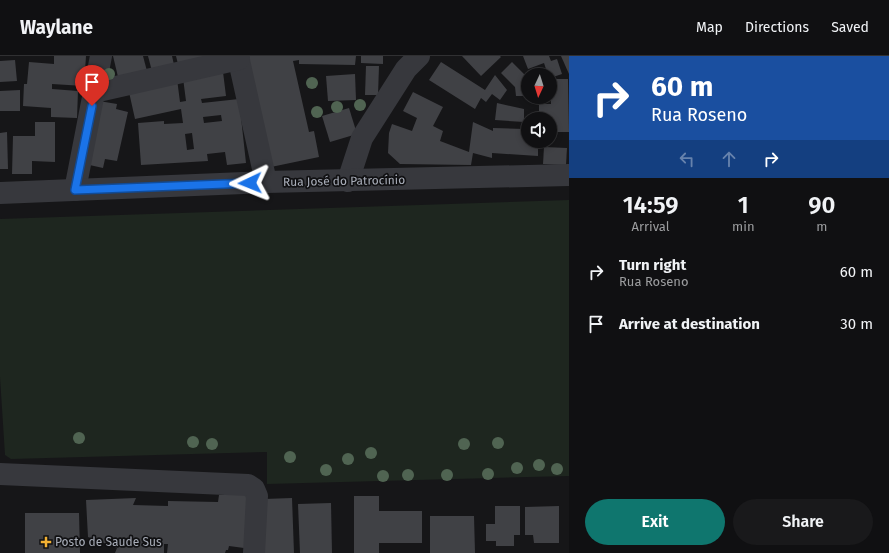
<!DOCTYPE html>
<html lang="en">
<head>
<meta charset="utf-8">
<style>
  :root { --surface:#101012; --page:#19191b; --text:#f1f3f6; --muted:#9c9d9f; --line:#303032; --accent:#0f766e }
  body { margin:0; font-family:"Fira Sans",sans-serif; background:var(--page); color:var(--text); height:100vh; display:flex; flex-direction:column; font-size:15px; white-space:nowrap }
  * { box-sizing:border-box; margin:0 }
  p { font-size:13px; color:var(--muted) }
  .icon { flex:none; width:22px; height:22px; fill:none; stroke:currentColor; stroke-width:2; stroke-linecap:round; stroke-linejoin:round }
  .map { position:relative; flex:1; overflow:hidden }
  .panel { display:flex; flex-direction:column; background:var(--surface); width:320px }
  .panel>* { flex:none }
  .banner { background:#1a4fa0; color:#fff; overflow:hidden }
  .needle { width:26px; rotate:184deg }
  .buttons { position:absolute; left:521px; top:12px; display:grid; gap:8px }
  .buttons a { display:grid; place-items:center; width:36px; height:36px; border-radius:50%; background:var(--surface); box-shadow:0 2px 6px #0003,0 0 0 1px var(--line); font-size:20px }
  .pin { position:absolute; display:grid; place-items:center; width:34px; height:34px; color:#fff; margin:-41px -17px; border-radius:50% 50% 50% 0; rotate:-45deg; box-shadow:0 0 4px #0007 }
  .pin .icon { rotate:45deg }
  .me { position:absolute; width:44px; margin:-22px; rotate:268deg; stroke-linejoin:round; filter:drop-shadow(0 0 3px #0008) }
  .turn { display:flex; align-items:center; gap:14px; height:84px; padding:0 16px; font-size:18px }
  .turn .icon { width:52px; height:52px; stroke-width:2.5 }
  .turn b { display:block; font-size:28px; line-height:34px }
  .lanes { display:flex; align-items:center; height:38px; padding:0 16px; background:#0003; justify-content:center; gap:20px; direction:ltr }
  .lanes .off { opacity:.35 }
  .eta { display:flex; justify-content:space-evenly; align-items:center; height:68px; text-align:center }
  .eta b { font-size:24px; font-weight:600; line-height:28px }
  .button { display:flex; gap:8px; margin-top:auto; padding:8px 16px }
  .button a { flex:1; height:46px; border-radius:24px; background:var(--accent); color:#fff; font-size:16px; font-weight:600; line-height:46px; text-align:center }
  .button a+a { background:var(--page); color:var(--text) }
  ul { padding:0; list-style:none }
  li { display:flex; align-items:center; gap:12px; height:52px; padding:0 16px }
  li div { flex:1 }
  li b { display:block; font-size:15px }
  li em { font-style:normal }
  header { display:flex; align-items:center; gap:24px; box-sizing:border-box; height:56px; padding:0 20px; background:var(--surface); border-bottom:1px solid var(--line) }
  header strong { font-size:19px }
  nav { display:flex; gap:22px; margin-inline-start:auto; font-size:14px }
  main { display:flex; flex:1; min-height:0 }
  .map>svg:first-child { display:block }
  .green { fill:#1e261f }
  .building { fill:#404145; fill-rule:evenodd }
  .lines { fill:none; stroke-linecap:round; stroke-linejoin:round }
  .minor { stroke:#37383d; stroke-width:22 }
  .tree { fill:#506452 }
  .route-casing { stroke:#114b97; stroke-width:10 }
  .route { stroke:#1a73e8; stroke-width:7 }
  .poi-dot { fill:#f2b134; stroke:#111113; stroke-width:1.5 }
  .labels { text-anchor:middle; stroke-width:3.5; stroke-linejoin:round; paint-order:stroke }
  .street-label { font-size:12px; fill:#a8adb8; stroke:#111113 }
  .poi-label { font-size:12px; fill:#a8adb8; stroke:#111113; text-anchor:start }
</style>
</head>
<body>
<header>
<strong>Waylane</strong>
<nav><a>Map</a><a>Directions</a><a>Saved</a></nav>
</header>
<main>
<div class="map">
<svg width="569" height="497" viewBox="0 0 569 497">
  <rect width="100%" height="100%" fill="#161618"/>
  <polygon class="green" points="569,144 569,420 267,428 267,396 11,403 5,399 0,321 0,163"/>
  <g class="building">
    <polygon points="54,0 86,0 84,30 52,28 52,33 78,35 77,62 51,61 51,52 23,50 24,28 27,28 29,6 54,8"/>
    <polygon points="113,0 143,0 148,19 119,25"/>
    <polygon points="148,0 172,0 175,13 153,19"/>
    <polygon points="176,0 227,0 179,12"/>
    <polygon points="247,0 356,0 355,9 299,8 299,4 293,5 309,76 314,75 319,101 271,111"/>
    <polygon points="361,0 383,0 383,8 361,7"/>
    <polygon points="462,0 500,0 501,1 481,20"/>
    <polygon points="523,0 549,0 551,5 557,3 562,18 550,22 550,19 548,19 544,7 528,13"/>
    <polygon points="561,0 569,0 569,18"/>
    <polygon points="15,4 17,25 0,26 0,5"/>
    <polygon points="441,6 485,34 495,19 507,34 500,44 492,38 486,46 481,42 475,53 429,24"/>
    <polygon points="512,6 526,20 524,22 528,22 528,40 516,40 515,31 501,17"/>
    <polygon points="366,10 379,10 378,39 365,39"/>
    <path d="M 223,16 L 226,40 L 201,43 L 202,47 L 239,43 L 246,107 L 227,109 L 225,96 L 207,98 L 208,105 L 141,109 L 138,67 L 164,65 L 164,68 L 183,67 L 181,53 L 135,63 L 129,36 L 177,23 L 180,46 L 186,45 L 183,22 ZM 221,59 L 222,65 L 204,67 L 203,61 ZM 192,77 L 194,93 L 187,94 L 185,78 Z"/>
    <polygon points="355,18 356,44 328,45 326,20"/>
    <polygon points="550,23 568,23 569,76 550,76 550,63 539,63 539,48 551,48"/>
    <polygon points="20,34 20,55 0,55 0,35"/>
    <polygon points="413,36 443,51 433,70 443,75 440,85 469,96 473,66 493,75 493,72 524,73 524,66 495,64 497,47 524,53 524,63 528,63 528,85 538,85 538,100 492,97 492,102 473,97 471,109 400,108 388,97 389,77 392,68 412,75 417,62 403,55"/>
    <polygon points="99,45 117,48 116,53 128,56 117,105 105,103 103,112 85,108"/>
    <polygon points="349,52 357,78 330,86 322,60"/>
    <polygon points="35,66 55,66 55,106 32,105 32,118 12,118 13,80 35,80"/>
    <polygon points="7,76 8,113 0,113 0,77"/>
    <polygon points="544,91 567,92 566,109 543,108"/>
    <polygon points="219,439 248,439 244,492 229,490 228,494 226,494 225,497 167,497 168,488 164,488 164,497 115,497 117,492 88,481 86,444 136,442 133,449 168,450 168,445 218,446"/>
    <polygon points="354,440 379,440 379,455 422,455 422,487 379,487 379,497 354,497"/>
    <polygon points="292,442 294,497 262,497 264,443"/>
    <polygon points="331,447 332,497 300,497 298,448"/>
    <polygon points="495,450 520,450 520,479 514,479 514,490 496,490 496,485 486,485 486,468 495,468"/>
    <polygon points="559,450 559,487 534,487 533,479 525,479 525,451"/>
    <polygon points="25,457 79,457 80,497 25,497"/>
    <polygon points="430,460 474,460 475,497 430,497"/>
  </g>
  <g class="lines">
    <g class="minor">
      <polyline points="238,0 266,126"/>
      <polyline points="94,36 239,3"/>
      <polyline points="348,125 362,82 406,13 419,0"/>
      <polyline points="75,134 101,0"/>
      <polyline points="0,137 266,126 569,119"/>
      <polyline points="0,418 248,429 254,433 257,440 254,497"/>
    </g>
  </g>
  <g class="tree">
    <circle cx="109" cy="18" r="6"/>
    <circle cx="312" cy="27" r="6"/>
    <circle cx="360" cy="49" r="6"/>
    <circle cx="337" cy="51" r="6"/>
    <circle cx="317" cy="56" r="6"/>
    <circle cx="79" cy="382" r="6"/>
    <circle cx="193" cy="386" r="6"/>
    <circle cx="498" cy="387" r="6"/>
    <circle cx="212" cy="388" r="6"/>
    <circle cx="464" cy="388" r="6"/>
    <circle cx="371" cy="397" r="6"/>
    <circle cx="290" cy="401" r="6"/>
    <circle cx="348" cy="403" r="6"/>
    <circle cx="539" cy="409" r="6"/>
    <circle cx="517" cy="412" r="6"/>
    <circle cx="557" cy="413" r="6"/>
    <circle cx="326" cy="414" r="6"/>
    <circle cx="488" cy="418" r="6"/>
    <circle cx="408" cy="419" r="6"/>
    <circle cx="447" cy="419" r="6"/>
    <circle cx="383" cy="420" r="6"/>
  </g>
  <g class="lines">
    <defs>
      <polyline id="route" points="92,50 75,134 250,127"/>
    </defs>
    <use href="#route" class="route-casing"/>
    <use href="#route" class="route"/>
  </g>
  <path class="poi-dot" d="M44 480h4v4h4v4h-4v4h-4v-4h-4v-4h4z"/>
  <g class="labels">
    <g class="street-label">
      <text transform="translate(344 125) rotate(-1)" y="4">Rua José do Patrocínio</text>
    </g>
    <g class="poi-label">
      <text x="55" y="490">Posto de Saude Sus</text>
    </g>
  </g>
</svg>
<div class="buttons">
<a><svg class="needle" viewBox="-14 -14 28 28"><path d="M0-13l5 13h-10z" fill="#e53935"/><path d="M0 13l5-13h-10z" fill="#9c9d9f"/></svg></a>
<a><svg class="icon" aria-label="sound" viewBox="0 0 24 24"><path d="M4 9h4l5-4v14l-5-4H4zM17 9q2 3 0 6"/></svg></a>
</div>
<div class="pin" style="left:92px;top:50px;background:#d93025"><svg class="icon" aria-label="arrive" viewBox="0 0 24 24"><path d="M6 21V4h12l-3 4 3 4H6"/></svg></div>
<svg class="me" style="left:250px;top:127px" viewBox="-20 -20 40 40"><path d="M0-17L14 15 0 8-14 15z" fill="#1a73e8" stroke="#fff" stroke-width="4"/></svg>
</div>
<section class="panel">
<div class="banner">
<div class="turn"><svg class="icon" aria-label="right" viewBox="0 0 24 24"><path d="M7 20v-9h11M14 6l5 5-5 5"/></svg><div><b>60 m</b>Rua Roseno</div></div>
<div class="lanes"><svg class="icon off" aria-label="left" viewBox="0 0 24 24"><path d="M17 20v-9H6M10 6l-5 5 5 5"/></svg><svg class="icon off" aria-label="ahead" viewBox="0 0 24 24"><path d="M12 20V5M6 11l6-6 6 6"/></svg><svg class="icon" aria-label="right" viewBox="0 0 24 24"><path d="M7 20v-9h11M14 6l5 5-5 5"/></svg></div>
</div>
<div class="eta">
<div><b>14:59</b><p>Arrival</p></div>
<div><b>1</b><p>min</p></div>
<div><b>90</b><p>m</p></div>
</div>
<ul>
<li><svg class="icon" aria-label="right" viewBox="0 0 24 24"><path d="M7 20v-9h11M14 6l5 5-5 5"/></svg><div><b>Turn right</b><p>Rua Roseno</p></div><em>60 m</em></li>
<li><svg class="icon" aria-label="arrive" viewBox="0 0 24 24"><path d="M6 21V4h12l-3 4 3 4H6"/></svg><div><b>Arrive at destination</b></div><em>30 m</em></li>
</ul>
<div class="button"><a>Exit</a><a>Share</a></div>
</section>
</main>
</body>
</html>
